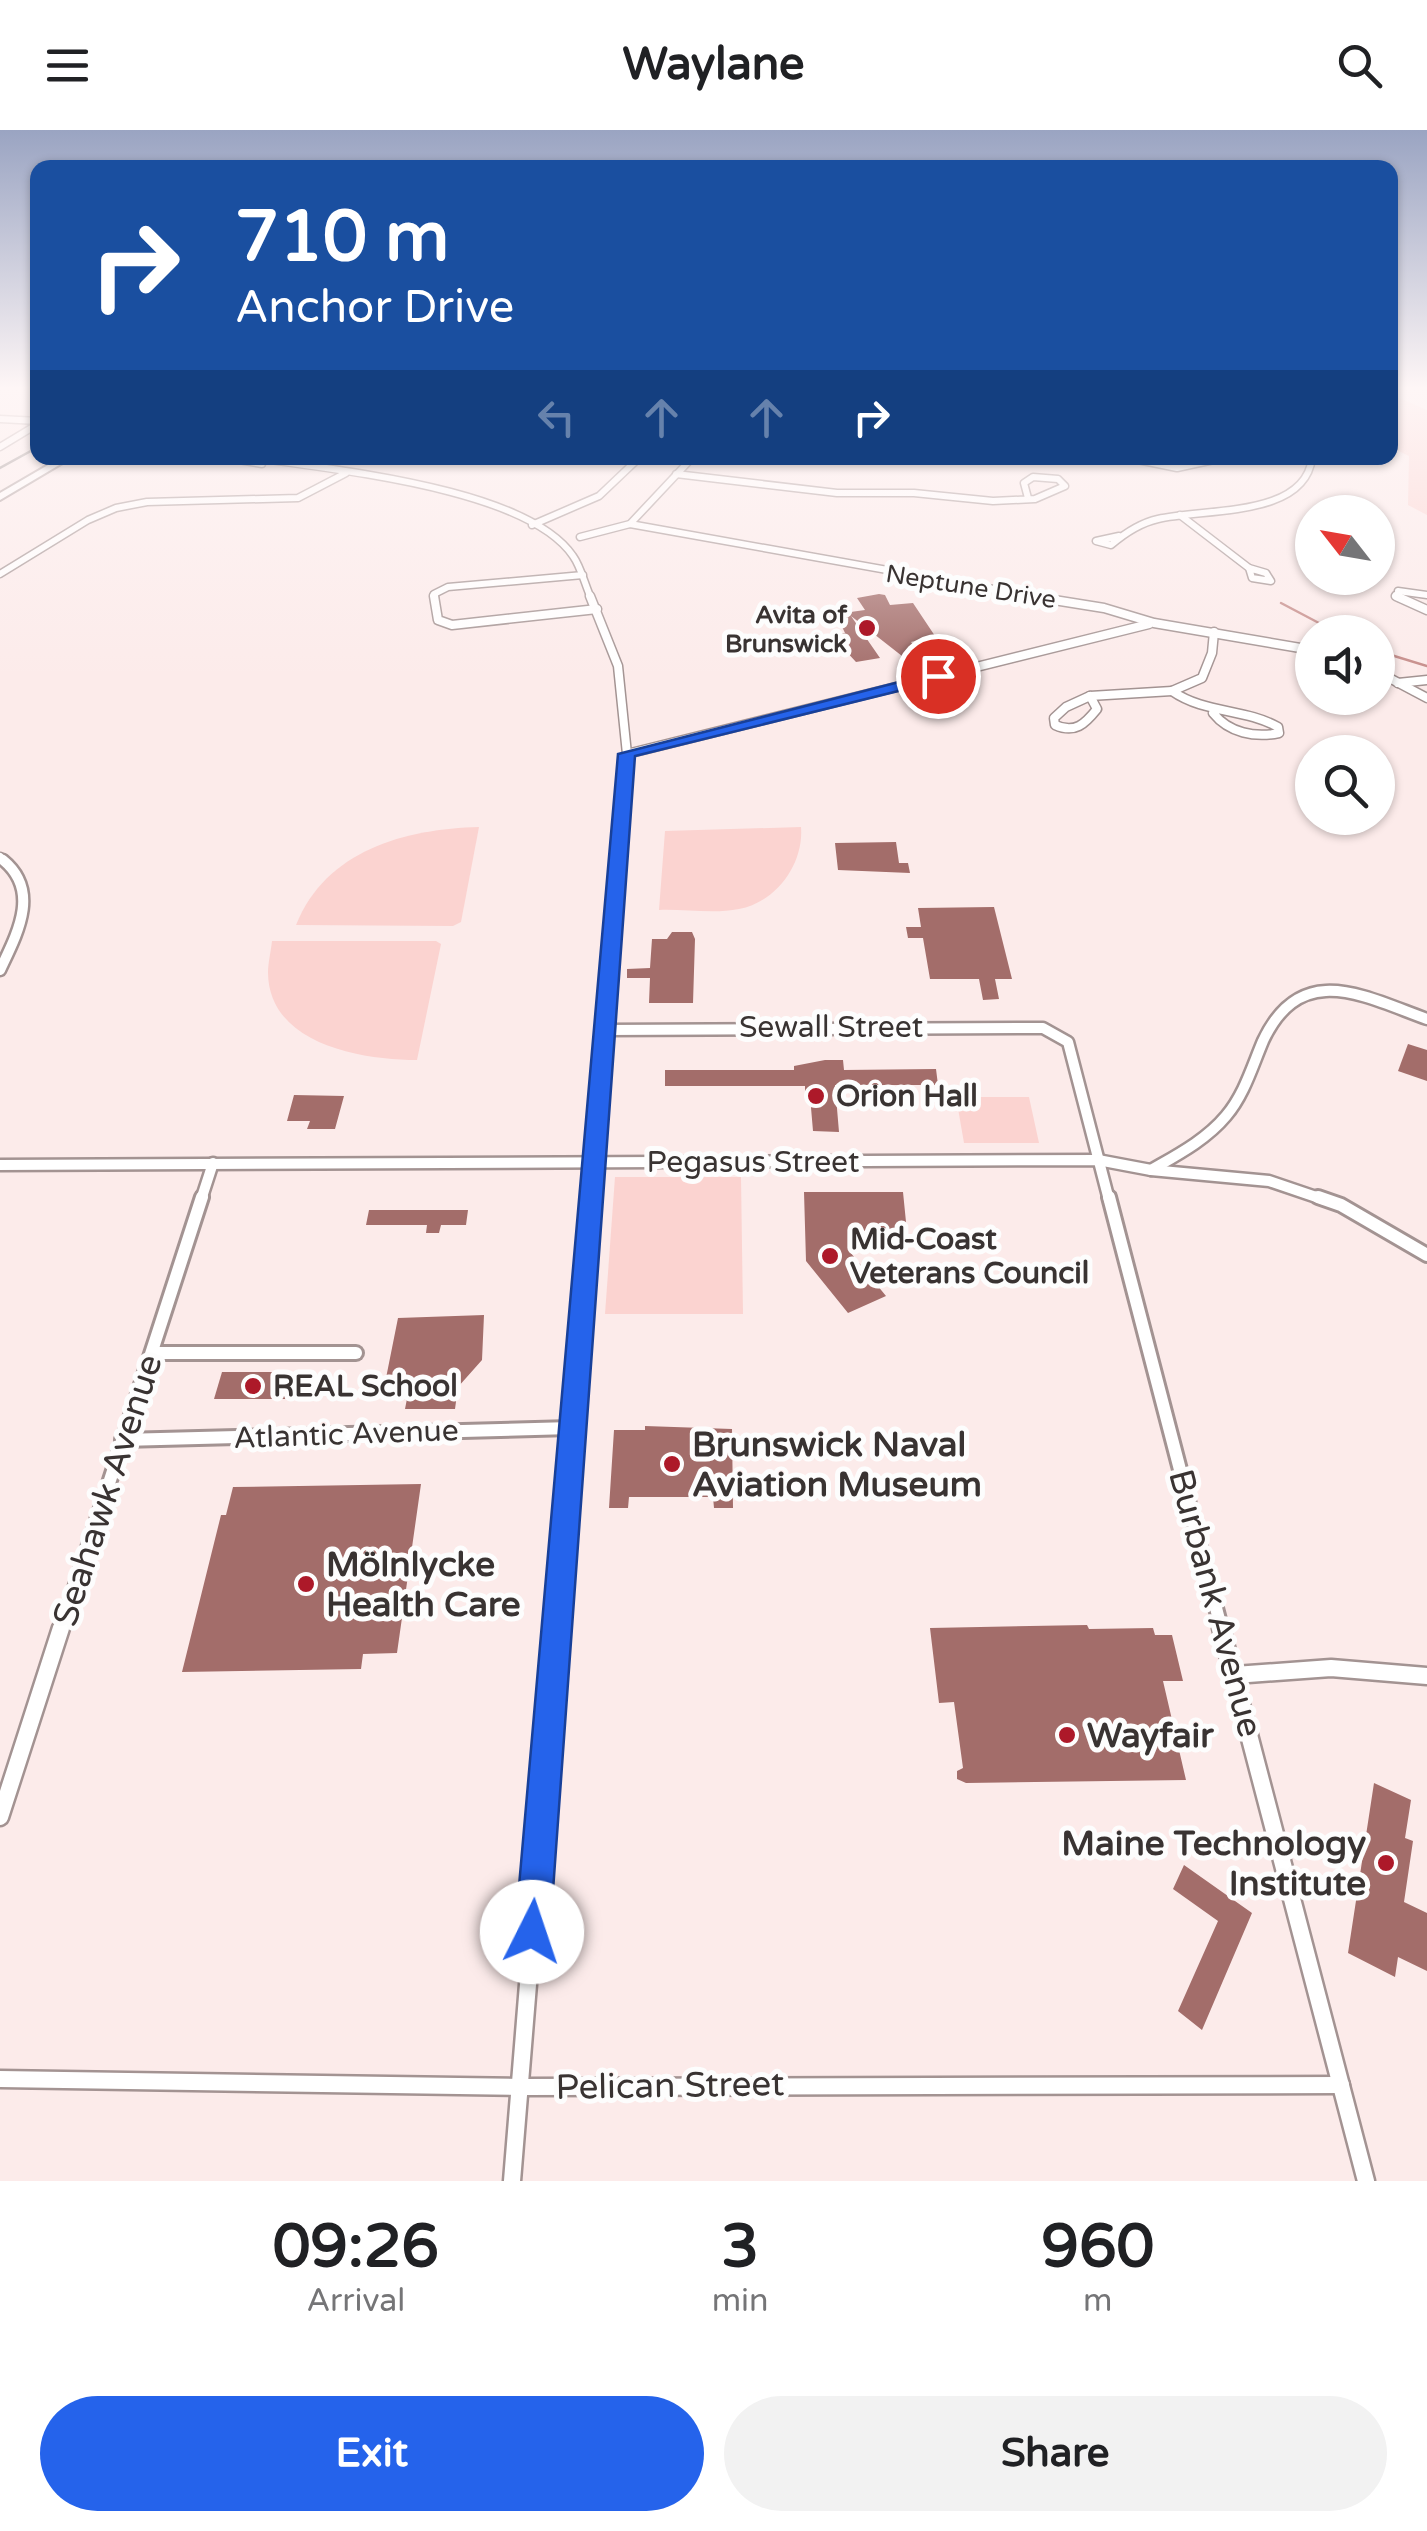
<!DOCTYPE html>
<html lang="en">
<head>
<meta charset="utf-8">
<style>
  :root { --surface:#fff; --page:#f2f2f2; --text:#202124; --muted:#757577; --accent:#2563eb }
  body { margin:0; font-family:"Varela Round",sans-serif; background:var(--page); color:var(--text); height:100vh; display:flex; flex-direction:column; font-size:38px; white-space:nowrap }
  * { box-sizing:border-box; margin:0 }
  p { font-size:32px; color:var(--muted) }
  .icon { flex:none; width:55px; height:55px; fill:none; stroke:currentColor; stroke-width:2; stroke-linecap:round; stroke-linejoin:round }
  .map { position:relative; height:2051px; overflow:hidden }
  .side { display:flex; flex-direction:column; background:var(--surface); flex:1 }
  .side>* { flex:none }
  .banner { position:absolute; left:30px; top:30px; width:1368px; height:305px; border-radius:20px; box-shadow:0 2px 8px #0004; background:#1a4fa0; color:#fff; overflow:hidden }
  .needle { width:65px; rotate:301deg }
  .tools { position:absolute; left:1295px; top:365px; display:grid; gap:20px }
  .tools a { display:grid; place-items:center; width:100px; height:100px; border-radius:50%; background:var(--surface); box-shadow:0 2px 8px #0004; font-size:50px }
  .pin { position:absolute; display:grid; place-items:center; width:85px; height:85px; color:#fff; margin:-42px; border:5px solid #fff; border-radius:50%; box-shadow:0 2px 10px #0007 }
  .me { position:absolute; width:110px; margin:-55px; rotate:4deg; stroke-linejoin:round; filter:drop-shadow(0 0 8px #0008) }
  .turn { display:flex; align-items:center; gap:35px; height:210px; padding:0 40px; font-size:45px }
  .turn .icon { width:130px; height:130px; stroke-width:2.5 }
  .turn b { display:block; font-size:70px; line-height:85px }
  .lanes { display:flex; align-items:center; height:95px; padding:0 40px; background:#0003; justify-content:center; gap:50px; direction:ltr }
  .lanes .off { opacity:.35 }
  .eta { display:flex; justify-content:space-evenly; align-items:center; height:170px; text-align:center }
  .eta b { font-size:60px; font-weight:700; line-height:70px }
  .button { display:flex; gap:20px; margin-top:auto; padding:20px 40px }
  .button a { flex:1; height:115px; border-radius:60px; background:var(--accent); color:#fff; font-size:40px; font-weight:700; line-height:115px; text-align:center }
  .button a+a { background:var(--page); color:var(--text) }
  header { display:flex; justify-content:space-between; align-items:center; height:130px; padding:0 40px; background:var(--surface); font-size:45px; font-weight:700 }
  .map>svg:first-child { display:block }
  .green { fill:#fbd3d0 }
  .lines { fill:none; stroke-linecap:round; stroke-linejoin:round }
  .stream { stroke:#c68d8a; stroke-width:2.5 }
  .building { fill:#a36d6a }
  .street-far4-casing { stroke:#a39392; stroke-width:9 }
  .street-far3-casing { stroke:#a39392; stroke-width:11 }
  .street-far2-casing { stroke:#a39392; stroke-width:15 }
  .street-far1-casing { stroke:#a39392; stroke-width:18 }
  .street-casing { stroke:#a39392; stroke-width:21 }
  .primary-casing { stroke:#a39392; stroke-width:4 }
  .street-far4 { stroke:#fff; stroke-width:6 }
  .street-far3 { stroke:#fff; stroke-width:8 }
  .street-far2 { stroke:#fff; stroke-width:10 }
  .street-far1 { stroke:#fff; stroke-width:12 }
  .street { stroke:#fff; stroke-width:16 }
  .primary { fill:#fff; fill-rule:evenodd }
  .rail { stroke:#837978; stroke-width:2.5 }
  .route { fill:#2563eb; stroke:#184099; stroke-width:2.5 }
  .poi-dot { fill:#ad1929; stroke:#fdfdfd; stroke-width:4 }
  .labels { text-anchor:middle; stroke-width:10; stroke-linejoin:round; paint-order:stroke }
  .far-street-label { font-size:25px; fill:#393332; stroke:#fdfdfd }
  .far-poi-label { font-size:25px; font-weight:bold; fill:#393332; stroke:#fdfdfd; text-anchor:end }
  .street-label { font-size:30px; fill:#393332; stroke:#fdfdfd }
  .poi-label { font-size:30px; font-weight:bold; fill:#393332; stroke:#fdfdfd; text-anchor:start }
  .near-poi-label { font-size:35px; font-weight:bold; fill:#393332; stroke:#fdfdfd; text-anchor:start }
  .near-street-label { font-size:35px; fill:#393332; stroke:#fdfdfd }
</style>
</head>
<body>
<header><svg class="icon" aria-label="menu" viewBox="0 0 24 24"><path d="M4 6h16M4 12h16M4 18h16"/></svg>Waylane<svg class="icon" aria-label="search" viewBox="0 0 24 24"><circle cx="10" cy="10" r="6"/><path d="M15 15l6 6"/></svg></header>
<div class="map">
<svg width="1427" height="2051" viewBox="0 0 1427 2051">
  <rect width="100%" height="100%" fill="#fcebea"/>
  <g class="green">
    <polygon points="1390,264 1427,280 1427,385 1408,375 1409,326 1390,317"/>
    <path d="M 479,697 L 461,792 L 453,796 L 296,795 C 326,720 405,699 479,697 Z"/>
    <path d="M 801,697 C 804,733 777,772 739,779 C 715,784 684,779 659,780 L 665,701 Z"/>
    <path d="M 272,811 L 436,811 L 441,814 L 417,930 C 363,930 269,915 268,843 C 268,833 271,821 272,811 Z"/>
    <polygon points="956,967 1029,967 1039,1013 964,1013"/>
    <polygon points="615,1047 741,1047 743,1184 605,1184"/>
  </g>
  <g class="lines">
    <g class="stream">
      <polyline points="1281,473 1336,502"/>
      <polyline points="1378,521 1427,536"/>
    </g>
  </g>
  <g class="building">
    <polygon points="879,464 885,465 890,475 913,473 935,506 911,512 919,522 902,526 851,486 880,528 856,532 844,519 815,519 810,508 845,503 836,484 865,480 857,468"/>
    <polygon points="896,712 899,733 908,733 910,743 838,740 835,713"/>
    <polygon points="994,777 1012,849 995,849 999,869 983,870 979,849 930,849 923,808 908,808 906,797 921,797 918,778"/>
    <polygon points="672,802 692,802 695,809 693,873 649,873 650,848 627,848 627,839 650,838 652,809 667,809"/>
    <polygon points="1408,914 1427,920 1427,951 1398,941"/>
    <polygon points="825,930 843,930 844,940 936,939 938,955 835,955 839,1002 813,1001 810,966 805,962 805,956 665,956 665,940 794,940 794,936"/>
    <polygon points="294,965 344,966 335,999 307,999 310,991 287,991"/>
    <polygon points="804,1062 903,1062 907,1102 850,1101 850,1122 886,1166 848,1183 806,1131"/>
    <polygon points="369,1080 468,1080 466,1095 441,1095 439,1103 426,1103 427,1095 366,1095"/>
    <polygon points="484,1185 482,1230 458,1257 455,1279 405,1279 411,1248 386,1248 398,1188"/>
    <polygon points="222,1242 292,1242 285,1269 214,1269"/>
    <polygon points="645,1296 732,1299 733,1378 714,1378 713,1367 629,1367 628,1378 609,1378 614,1300 645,1300"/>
    <polygon points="421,1354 397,1523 363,1524 361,1539 182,1542 221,1385 226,1385 233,1357"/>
    <polygon points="1087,1495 1089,1499 1153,1498 1155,1505 1172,1505 1183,1551 1163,1551 1186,1650 966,1653 957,1649 957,1641 963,1638 954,1572 939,1573 930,1498"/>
    <polygon points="1374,1653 1411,1670 1405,1708 1413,1711 1404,1772 1427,1783 1427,1841 1398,1827 1395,1847 1348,1823"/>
    <polygon points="1184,1735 1252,1783 1202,1900 1178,1881 1218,1791 1173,1759"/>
  </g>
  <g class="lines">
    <defs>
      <g id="street-far4">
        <polyline points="0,289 38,291"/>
        <polyline points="0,317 38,294"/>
        <polyline points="227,328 262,334"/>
        <path d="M 257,328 C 334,340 527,358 573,426 C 581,437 585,455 591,468"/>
        <polyline points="1026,328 1048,328"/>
        <polyline points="1128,328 1177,338 1223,328"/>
        <polyline points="676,344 837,363 914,363 993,371 1035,369 1065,356 1058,349 1033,347 1024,353 1028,368"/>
        <polyline points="1180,385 1249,438"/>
        <polyline points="630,394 1044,468"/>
        <polyline points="532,395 599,366 639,328"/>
        <path d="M 1119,406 L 1096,411 L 1111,415 C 1125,403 1140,393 1158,389 C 1204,378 1305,388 1312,328"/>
        <polyline points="580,407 630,394 692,328"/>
        <polygon points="1249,438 1266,443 1271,451 1252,448"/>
        <polyline points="0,444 88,390 116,378 147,372 298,368 346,343"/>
        <polyline points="435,468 434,464 448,457 583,445"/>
        <polyline points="1399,468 1398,461 1427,465"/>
      </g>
      <g id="street-far3">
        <polyline points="434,466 438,490 452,495 597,479"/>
        <polyline points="590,466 618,536 627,624 618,732"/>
        <polyline points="1029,466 1104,478 1154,493 1312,520"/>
        <polyline points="1396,466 1427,480"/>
        <polyline points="1378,542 1427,568"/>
        <polyline points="1398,553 1427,550"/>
        <path d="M 1090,566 L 1097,579 C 1085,594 1075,604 1055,595 L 1054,588 L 1066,577 Z"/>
        <polyline points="1090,566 1172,561"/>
        <path d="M 1213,583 C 1229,603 1255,608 1279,603 L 1278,597 C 1244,578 1205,584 1172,561 L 1202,548 L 1212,523 L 1214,502"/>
        <polyline points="627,624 1149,494"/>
        <polyline points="0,727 6,732"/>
      </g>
      <g id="street-far2">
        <path d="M 0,840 C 17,804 41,761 3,730"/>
        <polyline points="605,900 1043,898 1068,912 1109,1070"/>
        <polyline points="0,1035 1098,1030 1151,1040 1269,1051 1325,1070"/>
        <path d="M 1151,1040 C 1177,1025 1206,1010 1226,986 C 1244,965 1252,937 1263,911 C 1301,830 1363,866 1427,889"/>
        <polyline points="201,1070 213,1033"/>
        <polyline points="591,1070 618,730"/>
      </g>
      <g id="street-far1">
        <polyline points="1109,1067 1222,1501"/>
        <polyline points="1318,1067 1341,1075 1427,1125"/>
        <polyline points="152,1223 356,1223"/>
        <polyline points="122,1310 571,1298"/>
        <polyline points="61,1501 202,1067"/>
        <polyline points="556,1501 591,1067"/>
      </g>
      <g id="street">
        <polyline points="1221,1498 1366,2051"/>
        <polyline points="1235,1545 1331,1538 1427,1546"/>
        <polyline points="0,1687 61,1498"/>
        <polyline points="0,1949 521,1957 1341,1955"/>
        <polyline points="512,2051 557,1498"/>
      </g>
      <polygon id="primary" points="60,328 71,328 0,370 0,363"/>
    </defs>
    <use href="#street-far4" class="street-far4-casing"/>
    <use href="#street-far3" class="street-far3-casing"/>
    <use href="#street-far2" class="street-far2-casing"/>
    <use href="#street-far1" class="street-far1-casing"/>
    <use href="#street" class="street-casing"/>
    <use href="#primary" class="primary-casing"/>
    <use href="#street-far4" class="street-far4"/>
    <use href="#street-far3" class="street-far3"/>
    <use href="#street-far2" class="street-far2"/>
    <use href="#street-far1" class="street-far1"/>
    <use href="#street" class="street"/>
    <use href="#primary" class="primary"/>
    <polyline class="rail" points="0,338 38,317"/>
  </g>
  <linearGradient id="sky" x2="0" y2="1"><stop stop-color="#9aa4c2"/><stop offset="0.47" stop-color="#fef6f6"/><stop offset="1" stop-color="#fef6f6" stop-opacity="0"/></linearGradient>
  <rect width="1427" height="548" fill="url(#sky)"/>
  <polygon class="route" points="938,542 943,543 943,550 635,626 550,1802 545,1814 532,1819 520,1814 515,1802 618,624"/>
  <g class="poi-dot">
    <circle cx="867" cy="498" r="10"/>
    <circle cx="816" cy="966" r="10"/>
    <circle cx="830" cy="1126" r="10"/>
    <circle cx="253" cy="1256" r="10"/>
    <circle cx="672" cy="1334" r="10"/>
    <circle cx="306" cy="1454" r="10"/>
    <circle cx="1067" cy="1605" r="10"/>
    <circle cx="1386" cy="1733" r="10"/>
  </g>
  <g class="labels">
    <g class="far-street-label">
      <text transform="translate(971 456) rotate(9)" y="9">Neptune Drive</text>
    </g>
    <g class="far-poi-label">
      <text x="847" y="493">Avita of<tspan x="847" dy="29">Brunswick</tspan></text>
    </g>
    <g class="street-label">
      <text x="831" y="907">Sewall Street</text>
      <text x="753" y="1042">Pegasus Street</text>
      <text transform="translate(346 1304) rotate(-2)" y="10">Atlantic Avenue</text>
    </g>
    <g class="poi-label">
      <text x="836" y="976">Orion Hall</text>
      <text x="850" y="1119">Mid-Coast<tspan x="850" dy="34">Veterans Council</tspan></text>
      <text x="273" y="1266">REAL School</text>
    </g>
    <g class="near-poi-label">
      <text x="692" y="1326">Brunswick Naval<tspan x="692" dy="40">Aviation Museum</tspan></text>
      <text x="326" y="1446">Mölnlycke<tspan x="326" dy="40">Health Care</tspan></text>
      <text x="1087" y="1617">Wayfair</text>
      <text x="1366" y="1725" text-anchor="end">Maine Technology<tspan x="1366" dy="40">Institute</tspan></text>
    </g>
    <g class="near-street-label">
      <text transform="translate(107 1360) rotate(-72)" y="12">Seahawk Avenue</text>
      <text transform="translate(1216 1473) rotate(75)" y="12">Burbank Avenue</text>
      <text transform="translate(670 1955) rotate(-1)" y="12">Pelican Street</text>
    </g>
  </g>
</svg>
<div class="tools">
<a><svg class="needle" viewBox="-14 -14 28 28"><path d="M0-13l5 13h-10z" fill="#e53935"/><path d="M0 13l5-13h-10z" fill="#757577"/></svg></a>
<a><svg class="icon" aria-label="sound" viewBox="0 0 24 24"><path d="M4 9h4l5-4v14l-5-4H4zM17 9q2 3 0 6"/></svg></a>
<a><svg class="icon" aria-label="search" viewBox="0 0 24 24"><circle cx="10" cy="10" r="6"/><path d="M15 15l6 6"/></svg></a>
</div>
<div class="pin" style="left:938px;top:546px;background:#d93025"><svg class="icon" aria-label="arrive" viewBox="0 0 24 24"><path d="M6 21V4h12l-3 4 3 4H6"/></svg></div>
<svg class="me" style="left:532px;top:1802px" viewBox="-20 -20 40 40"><circle r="19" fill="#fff"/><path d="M0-13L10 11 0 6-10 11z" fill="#2563eb"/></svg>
<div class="banner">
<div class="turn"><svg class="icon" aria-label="right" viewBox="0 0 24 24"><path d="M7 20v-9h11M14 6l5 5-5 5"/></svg><div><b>710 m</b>Anchor Drive</div></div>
<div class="lanes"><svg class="icon off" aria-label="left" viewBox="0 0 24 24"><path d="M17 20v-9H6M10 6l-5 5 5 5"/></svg><svg class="icon off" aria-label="ahead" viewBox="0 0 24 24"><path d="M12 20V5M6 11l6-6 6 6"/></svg><svg class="icon off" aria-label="ahead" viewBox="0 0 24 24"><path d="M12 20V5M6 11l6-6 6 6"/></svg><svg class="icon" aria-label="right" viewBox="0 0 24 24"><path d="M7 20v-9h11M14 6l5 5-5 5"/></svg></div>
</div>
</div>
<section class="side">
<div class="eta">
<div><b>09:26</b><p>Arrival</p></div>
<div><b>3</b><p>min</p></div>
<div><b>960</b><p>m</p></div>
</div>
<div class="button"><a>Exit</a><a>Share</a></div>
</section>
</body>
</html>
